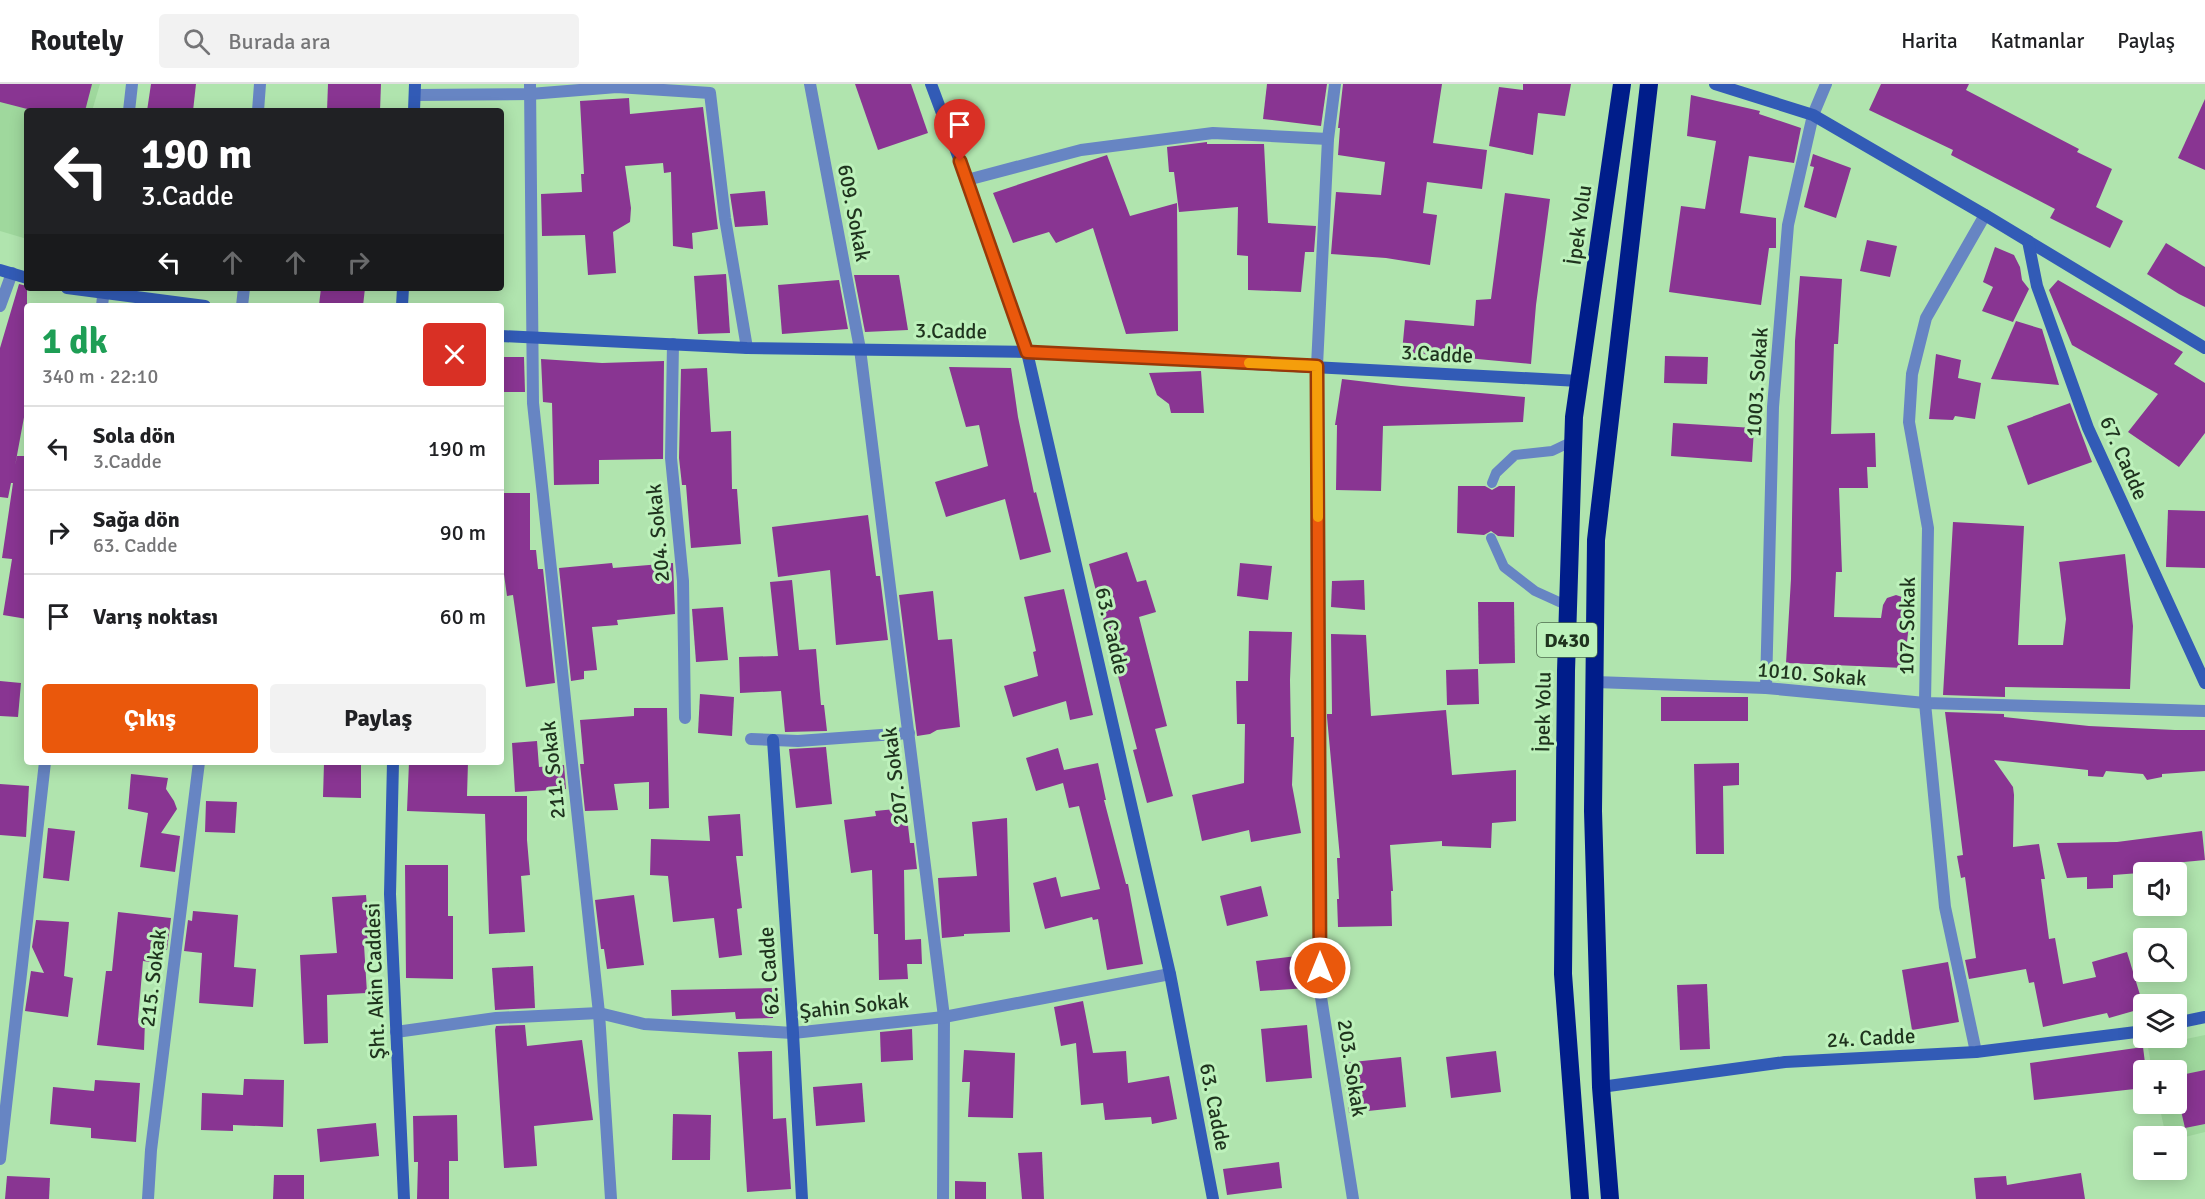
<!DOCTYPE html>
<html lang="tr">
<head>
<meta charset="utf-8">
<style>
  :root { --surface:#fff; --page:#f2f2f2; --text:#202124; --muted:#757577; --line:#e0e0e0; --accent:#ea580c }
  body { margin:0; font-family:Signika,sans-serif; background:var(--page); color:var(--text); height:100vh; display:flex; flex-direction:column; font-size:22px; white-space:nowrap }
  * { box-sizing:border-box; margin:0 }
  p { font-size:20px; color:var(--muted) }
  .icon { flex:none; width:33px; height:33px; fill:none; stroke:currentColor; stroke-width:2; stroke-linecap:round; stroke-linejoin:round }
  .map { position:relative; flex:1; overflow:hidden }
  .sheet { position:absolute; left:24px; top:219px; width:480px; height:462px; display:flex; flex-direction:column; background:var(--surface); border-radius:6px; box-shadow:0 3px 15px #0003 }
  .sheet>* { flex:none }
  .guide { position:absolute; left:24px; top:24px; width:480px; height:183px; border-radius:6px; box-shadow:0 3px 15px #0003; background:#202124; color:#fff; overflow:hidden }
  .fabs { position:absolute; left:2133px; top:778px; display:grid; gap:12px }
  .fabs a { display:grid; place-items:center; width:54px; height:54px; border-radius:6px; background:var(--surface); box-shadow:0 3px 15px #0003; font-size:30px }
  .pin { position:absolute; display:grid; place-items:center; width:51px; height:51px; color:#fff; margin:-62px -26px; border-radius:50% 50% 50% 0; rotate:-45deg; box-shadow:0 0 6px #0007 }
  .pin .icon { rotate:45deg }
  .me { position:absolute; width:66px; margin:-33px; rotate:0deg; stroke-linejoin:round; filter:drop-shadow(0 0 4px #0008) }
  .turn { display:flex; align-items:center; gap:21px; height:126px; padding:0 18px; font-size:27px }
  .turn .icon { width:78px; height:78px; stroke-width:2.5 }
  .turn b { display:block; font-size:42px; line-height:51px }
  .lanes { display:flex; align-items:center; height:57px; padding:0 18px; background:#0003; justify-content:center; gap:30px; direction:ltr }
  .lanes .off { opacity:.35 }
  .round { display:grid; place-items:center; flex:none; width:63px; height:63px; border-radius:6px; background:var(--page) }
  .head { display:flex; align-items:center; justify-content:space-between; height:102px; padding:0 18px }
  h1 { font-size:36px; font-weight:800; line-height:45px; color:#1e9e55 }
  .primary-button { display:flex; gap:12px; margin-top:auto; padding:12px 18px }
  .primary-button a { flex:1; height:69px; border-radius:6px; background:var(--accent); color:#fff; font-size:24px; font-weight:800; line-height:69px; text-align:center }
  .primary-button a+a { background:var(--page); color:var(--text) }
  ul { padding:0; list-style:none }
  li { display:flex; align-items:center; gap:18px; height:84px; padding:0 18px; border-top:2px solid var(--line) }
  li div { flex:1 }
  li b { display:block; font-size:22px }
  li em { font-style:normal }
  header { display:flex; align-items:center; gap:36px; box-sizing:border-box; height:84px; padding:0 30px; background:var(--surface); border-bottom:2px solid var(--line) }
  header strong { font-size:28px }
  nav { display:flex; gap:33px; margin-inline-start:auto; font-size:21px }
  .search { width:420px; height:54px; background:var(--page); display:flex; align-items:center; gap:15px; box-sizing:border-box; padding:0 21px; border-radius:6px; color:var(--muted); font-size:22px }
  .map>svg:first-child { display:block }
  .built { fill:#9fd89d }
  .building { fill:#893592 }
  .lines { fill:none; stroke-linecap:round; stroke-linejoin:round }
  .lane { stroke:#6785c3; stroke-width:10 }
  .street { stroke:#6785c3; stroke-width:12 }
  .secondary { stroke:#325bb6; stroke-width:12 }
  .highway { stroke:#001d8a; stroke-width:18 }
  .route-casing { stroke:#983908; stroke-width:15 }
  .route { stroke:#ea580c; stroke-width:10 }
  .slow { stroke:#f59e0b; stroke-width:10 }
  .labels { text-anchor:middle; stroke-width:6; stroke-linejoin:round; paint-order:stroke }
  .shield { fill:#bdf1bb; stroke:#4e6c4d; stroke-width:1.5 }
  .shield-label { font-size:20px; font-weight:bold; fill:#1f331e }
  .street-label { font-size:21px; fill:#1f331e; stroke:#bdf1bb }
</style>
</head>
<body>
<header>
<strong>Routely</strong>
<div class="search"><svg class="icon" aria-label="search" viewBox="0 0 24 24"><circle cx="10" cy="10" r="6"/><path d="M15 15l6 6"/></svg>Burada ara</div>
<nav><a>Harita</a><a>Katmanlar</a><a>Paylaş</a></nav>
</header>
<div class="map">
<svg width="2205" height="1115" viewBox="0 0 2205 1115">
  <rect width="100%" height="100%" fill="#b0e4ae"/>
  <g class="built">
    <polygon points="0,0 100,0 92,27 27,27 27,155 0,147"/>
    <polygon points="2205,951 2205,1048 2177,1055 2176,1053 2166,1053 2159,1020 2176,1020 2176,987 2152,987 2148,963"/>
  </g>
  <g class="building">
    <polygon points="0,0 92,0 85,27 35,27 0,18"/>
    <polygon points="151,0 196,0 193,27 147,27"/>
    <polygon points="328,0 381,0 380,27 327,27"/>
    <polygon points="855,0 911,0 928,49 878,66"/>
    <polygon points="1267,0 1327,0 1321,42 1263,35"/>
    <polygon points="1343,0 1442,0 1433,59 1487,66 1482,105 1427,98 1423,129 1437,131 1430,181 1386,174 1331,170 1336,108 1381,111 1385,78 1338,71 1340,44 1338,44"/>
    <polygon points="1523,0 1571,0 1565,32 1538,29 1533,71 1489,62 1499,3 1523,6"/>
    <polygon points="1881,0 1969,0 1966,6 2079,65 2077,68 2112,85 2096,123 2123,137 2110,164 2050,134 2055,125 1951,71 1953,66 1869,26"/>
    <polygon points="1691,11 1760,27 1759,30 1801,44 1794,79 1749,72 1740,129 1776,134 1776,164 1769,164 1761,221 1669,208 1681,122 1705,125 1716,57 1687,52"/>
    <polygon points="629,14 630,30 703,23 718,145 692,149 693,165 673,162 671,88 664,89 663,79 625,82 631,124 630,138 613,148 616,189 588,191 585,151 542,152 541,110 582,108 581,90 584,90 580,17"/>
    <polygon points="2205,15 2205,86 2178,74"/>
    <polygon points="1207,58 1207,60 1264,60 1268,139 1316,142 1314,168 1305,168 1301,208 1248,206 1248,172 1237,171 1238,123 1179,128 1174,88 1169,88 1167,63"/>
    <polygon points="1813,70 1851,84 1836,134 1804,123 1814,83 1810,82"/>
    <polygon points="1107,71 1130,132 1177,119 1178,247 1126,250 1093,144 1056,159 1049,148 1013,159 993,109"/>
    <polygon points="765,107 768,141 735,143 730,110"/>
    <polygon points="1505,109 1550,115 1536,221 1531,280 1402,268 1405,236 1474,242 1476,216 1491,215"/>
    <polygon points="1867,156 1897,162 1890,193 1860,187"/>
    <polygon points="2166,159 2205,183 2205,223 2179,210 2147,190"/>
    <polygon points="1995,163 2014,171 2020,183 2022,196 2029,205 2013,238 1982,227 1993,203 1983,198"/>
    <polygon points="726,190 730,249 698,250 694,192"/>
    <polygon points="854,191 899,191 908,246 865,248"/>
    <polygon points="1800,192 1842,195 1838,260 1834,260 1831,350 1875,349 1876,383 1867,383 1868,404 1839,404 1842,488 1836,488 1834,533 1881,534 1883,521 1887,514 1896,511 1902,513 1911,523 1904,584 1786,579 1791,495 1795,257"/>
    <polygon points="839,196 848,245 782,250 778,201"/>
    <polygon points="2058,196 2183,268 2174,280 2205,299 2205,349 2179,383 2128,348 2158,310 2072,261 2049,206"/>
    <polygon points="19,200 27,202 27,317 15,382 17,372 27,372 27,535 3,531 12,475 2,474 13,399 11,399 8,414 0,413 0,264"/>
    <polygon points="321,204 365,204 363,222 319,221"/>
    <polygon points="2016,237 2042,245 2059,301 1991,295"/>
    <polygon points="1936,270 1961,276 1958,294 1981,299 1975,335 1955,332 1953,336 1929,335"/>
    <polygon points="1665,272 1708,273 1707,300 1664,299"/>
    <polygon points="501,273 524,273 525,308 501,308"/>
    <polygon points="541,275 602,279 664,277 663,375 599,376 599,400 554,401 552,319 543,318"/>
    <polygon points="949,283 1011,284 1018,333 1034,409 1036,408 1051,468 1020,476 1005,415 946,433 935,398 988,382 979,341 966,343"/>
    <polygon points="707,284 711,348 731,347 732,405 737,405 741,460 691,464 686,401 682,401 679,374 681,285"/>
    <polygon points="1201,287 1204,329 1171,329 1169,320 1157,311 1149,289"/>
    <polygon points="1342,295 1401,302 1525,313 1523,338 1383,342 1381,407 1336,406 1337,341 1335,341"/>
    <polygon points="2070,319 2092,378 2028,401 2007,342"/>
    <polygon points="1673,339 1754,344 1752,378 1671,372"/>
    <polygon points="1458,402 1485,402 1492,406 1499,402 1515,402 1514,453 1498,452 1491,447 1484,451 1457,449"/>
    <polygon points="501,409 530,409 530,466 536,466 538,485 543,485 555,599 526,603 513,511 507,512 501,469"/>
    <polygon points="2168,426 2205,427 2205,484 2166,483"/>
    <polygon points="868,431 876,492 880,492 888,556 836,561 830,486 778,493 772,443"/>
    <polygon points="1953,438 2024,442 2018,561 2063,561 2066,535 2059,478 2125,470 2133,542 2130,605 2005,603 2005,613 1943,611"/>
    <polygon points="1127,468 1137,498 1146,496 1156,528 1139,533 1167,642 1155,645 1173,712 1147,719 1133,666 1137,665 1089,480"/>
    <polygon points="612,479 613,484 673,479 675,530 617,536 618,541 592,543 597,586 584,587 584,595 571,597 559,484"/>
    <polygon points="1240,479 1272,482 1268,516 1237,512"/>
    <polygon points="792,496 799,566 816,565 821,621 824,621 827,647 785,648 781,607 740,609 739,573 778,572 770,498"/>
    <polygon points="1364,496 1365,526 1331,523 1332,497"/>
    <polygon points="1064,505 1093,631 1070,636 1066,617 1013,633 1004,602 1038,592 1033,568 1036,567 1024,513"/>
    <polygon points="933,507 938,556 952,555 960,643 937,646 930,650 917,652 899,511"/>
    <polygon points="1478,518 1514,518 1515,579 1479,580"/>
    <polygon points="723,523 728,576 696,578 692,525"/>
    <polygon points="1249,547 1292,548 1290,596 1291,653 1294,653 1292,701 1301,749 1251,758 1249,746 1202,757 1192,711 1244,699 1245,640 1237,640 1236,597 1248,597"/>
    <polygon points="1331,550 1366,551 1371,632 1446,626 1452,691 1516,686 1516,737 1492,739 1491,764 1442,762 1442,757 1390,761 1393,807 1391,807 1392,842 1338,843 1337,815 1339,815 1337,774 1340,774 1327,633 1327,630 1332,630"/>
    <polygon points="1478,585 1479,620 1447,621 1446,586"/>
    <polygon points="0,597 21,599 18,633 0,632"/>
    <polygon points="700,610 734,613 732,652 698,649"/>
    <rect x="1661" y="613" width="87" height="24"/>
    <polygon points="634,624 667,624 669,724 649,725 649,698 614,700 618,726 585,727 580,680 584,680 580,636 634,632"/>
    <polygon points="1945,628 2004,630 2004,633 2089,642 2175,646 2205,646 2205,687 2162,690 2162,693 2147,696 2143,690 2106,687 2103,693 2088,692 2088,686 1994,676 2013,703 2014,711 2013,763 2039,760 2045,795 2041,795 2049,855 2055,854 2063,900 2096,893 2092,878 2127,868 2144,924 2109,934 2107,929 2043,943 2034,898 2029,899 2026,885 1969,895 1965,876 1976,874 1965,793 1961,794 1957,772 1963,771"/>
    <polygon points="537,657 539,683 564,681 566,705 515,708 512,659"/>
    <polygon points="826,663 832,720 796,724 789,665"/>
    <polygon points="1058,664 1064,686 1098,679 1106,716 1104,716 1126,800 1128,800 1143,880 1107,886 1098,835 1093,836 1092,833 1045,845 1033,799 1056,793 1061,813 1100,805 1079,722 1069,724 1063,699 1036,707 1026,674"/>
    <polygon points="409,678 468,678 467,712 527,712 527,756 530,791 521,792 525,848 489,850 485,730 407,727"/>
    <polygon points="324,679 361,679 361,714 323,713"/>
    <polygon points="1739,679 1739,701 1723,702 1724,770 1696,770 1694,680"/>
    <polygon points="131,690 168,694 166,705 174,717 177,725 161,749 180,752 175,788 140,783 148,729 128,725"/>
    <polygon points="0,700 29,702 26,753 0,751"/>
    <polygon points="206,717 237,718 235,749 205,748"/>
    <polygon points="906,724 910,759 914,759 917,785 904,786 905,856 921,855 922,880 907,880 908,895 879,896 878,850 874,850 872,786 851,789 844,736 876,732 875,727"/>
    <polygon points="740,730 743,772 736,772 742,824 737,825 742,871 719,874 714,834 673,838 668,792 650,791 651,755 710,757 708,732"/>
    <polygon points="1007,734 1010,848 964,850 964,852 942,854 938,794 977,792 972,738"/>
    <polygon points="48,744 75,747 69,797 43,794"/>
    <polygon points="2202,747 2205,776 2153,781 2153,788 2113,791 2113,804 2087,805 2087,793 2067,794 2057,759 2117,758"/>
    <polygon points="405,781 448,781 448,832 453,832 453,895 406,894"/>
    <polygon points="1261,802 1268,832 1227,842 1220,812"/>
    <polygon points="366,811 370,860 364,861 367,909 327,911 328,959 304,960 300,871 337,869 332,813"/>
    <polygon points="634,811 644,881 607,885 604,865 601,865 595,816"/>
    <polygon points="193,827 238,831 234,883 256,885 253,923 199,919 202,869 184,867 188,836 192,837"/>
    <polygon points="118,828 171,834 167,866 159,865 157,879 143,877 138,936 145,936 144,966 97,961 106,887 112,887"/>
    <polygon points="36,836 69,838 64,892 73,894 68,933 25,927 31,887 44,889 32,863"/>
    <polygon points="1305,871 1308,904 1260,907 1256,877"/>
    <polygon points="1948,878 1959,938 1912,946 1902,886"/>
    <polygon points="533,882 535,924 495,926 492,884"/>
    <polygon points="1707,900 1710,965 1680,966 1677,901"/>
    <polygon points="772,904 773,934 736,935 735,928 672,932 671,906"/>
    <polygon points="1083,917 1093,969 1126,967 1128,999 1169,992 1177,1035 1152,1040 1151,1033 1105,1036 1103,1019 1081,1021 1076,959 1061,962 1054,923"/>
    <polygon points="525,941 527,962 582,956 593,1036 534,1042 537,1082 504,1084 495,946 496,942"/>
    <polygon points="1307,941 1312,994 1266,998 1261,945"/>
    <polygon points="912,945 913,976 881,978 880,948"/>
    <polygon points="2143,963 2146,987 2144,987 2144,1004 2034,1016 2030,979"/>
    <polygon points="964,966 1015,969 1013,1034 968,1033 970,998 962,998"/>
    <polygon points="772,967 773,1035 786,1034 791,1105 747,1108 738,968"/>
    <polygon points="1496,967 1501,1008 1451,1014 1446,973"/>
    <polygon points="1401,973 1406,1023 1349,1029 1343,979"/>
    <polygon points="2205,986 2205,1040 2185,1044 2176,1005 2176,992"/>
    <polygon points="244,995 284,996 283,1043 233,1041 233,1047 201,1046 202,1009 243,1011"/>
    <polygon points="95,996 140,999 136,1058 91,1054 91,1044 50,1040 53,1003 94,1007"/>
    <polygon points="862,999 865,1038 816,1042 813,1003"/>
    <polygon points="673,1030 711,1031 710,1076 672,1076"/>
    <polygon points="457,1031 458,1077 449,1077 449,1115 417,1115 418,1078 414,1078 413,1032"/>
    <polygon points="376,1039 379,1072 320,1078 317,1045"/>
    <polygon points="1042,1068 1044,1115 1022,1115 1018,1069"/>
    <polygon points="1279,1078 1282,1104 1227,1111 1223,1085"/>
    <polygon points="2081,1089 2085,1115 1976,1115 1974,1094 2006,1092 2007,1101"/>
    <polygon points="274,1091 304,1091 304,1115 273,1115"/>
    <polygon points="7,1092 50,1094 49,1115 5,1115"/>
    <polygon points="955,1097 986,1098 986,1115 955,1115"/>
  </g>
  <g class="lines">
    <g class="lane">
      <polyline points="1492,399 1496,389 1515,371 1552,367 1573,357"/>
      <polyline points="1491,454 1504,483 1535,507 1568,522"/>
    </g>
    <g class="street">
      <polyline points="530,0 533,319 599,929 611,1115"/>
      <polyline points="810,0 860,265 944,933 943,1115"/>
      <polyline points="1335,0 1328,55 1317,282 1320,907 1353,1115"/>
      <polyline points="415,11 530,10 617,3 710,9 725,134 747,264"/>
      <polyline points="129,27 132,0"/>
      <polyline points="258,27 260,0"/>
      <polyline points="967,96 1081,66 1213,49 1328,55"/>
      <polyline points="0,222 12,189"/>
      <polyline points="102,222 104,204"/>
      <polyline points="242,222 244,204"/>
      <polyline points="673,260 671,374 683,497 685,634"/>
      <polyline points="1595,598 1766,604 1925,619 2205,627"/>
      <polyline points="1766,604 1773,323 1788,141 1813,31 1826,0"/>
      <polyline points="751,655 798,657 909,649"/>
      <polyline points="396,948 496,934 599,929 644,940 793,949 944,933 1170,890"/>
      <polyline points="1976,968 1945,823 1925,619 1928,444 1909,338 1912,290 1926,234 1985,131"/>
      <polyline points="0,1075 45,678"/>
      <polyline points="148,1115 151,1066 199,678"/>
    </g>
    <g class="secondary">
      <polyline points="931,0 967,96 1027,268 1170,890 1213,1115"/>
      <polyline points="1715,0 1813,31 1985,131 2205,264"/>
      <polyline points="414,27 415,0"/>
      <polyline points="2028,157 2037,202 2088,344 2205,599"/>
      <polyline points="0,186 27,194"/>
      <polyline points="67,204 205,222"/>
      <polyline points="402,222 403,204"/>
      <polyline points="501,252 747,264 1027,268 1579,297"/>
      <polyline points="773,656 793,949 802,1115"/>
      <polyline points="393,678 390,810 404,1115"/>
      <polyline points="2176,939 2205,933"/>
      <polyline points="1601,1003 1785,978 1976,968 2144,947"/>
    </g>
    <g class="highway">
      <polyline points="1580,1115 1563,890 1566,587 1574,333 1622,0"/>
      <polyline points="1610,1115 1601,1003 1593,727 1596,456 1649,0"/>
    </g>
  </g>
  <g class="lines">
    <defs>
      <polyline id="route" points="960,77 1027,268 1317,282 1320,884"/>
    </defs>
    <use href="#route" class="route-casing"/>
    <use href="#route" class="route"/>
    <polyline class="slow" points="1249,279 1317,282 1318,433"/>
  </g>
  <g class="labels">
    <rect class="shield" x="1537" y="539" width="60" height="34" rx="4.5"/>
    <g class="shield-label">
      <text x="1567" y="563">D430</text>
    </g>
    <g class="street-label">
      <text transform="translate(854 129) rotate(79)" y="7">609. Sokak</text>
      <text transform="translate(1579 141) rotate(-82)" y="7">İpek Yolu</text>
      <text transform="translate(951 247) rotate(1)" y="7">3.Cadde</text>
      <text transform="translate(1437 270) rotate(3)" y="7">3.Cadde</text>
      <text transform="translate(1757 298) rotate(-86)" y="7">1003. Sokak</text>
      <text transform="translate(2124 374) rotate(66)" y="7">67. Cadde</text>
      <text transform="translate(658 449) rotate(-95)" y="7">204. Sokak</text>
      <text transform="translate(1907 542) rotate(-89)" y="7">107. Sokak</text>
      <text transform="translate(1112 547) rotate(77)" y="7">63. Cadde</text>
      <text transform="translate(1812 590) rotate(5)" y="7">1010. Sokak</text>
      <text transform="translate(1543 628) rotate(-89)" y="7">İpek Yolu</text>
      <text transform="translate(553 686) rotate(-96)" y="7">211. Sokak</text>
      <text transform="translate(895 692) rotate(-97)" y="7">207. Sokak</text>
      <text transform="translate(769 887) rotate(-94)" y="7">62. Cadde</text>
      <text transform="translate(153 894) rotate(-83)" y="7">215. Sokak</text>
      <text transform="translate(375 897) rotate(-92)" y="7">Şht. Akin Caddesi</text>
      <text transform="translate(854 922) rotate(-6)" y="7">Şahin Sokak</text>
      <text transform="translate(1871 954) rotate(-3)" y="7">24. Cadde</text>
      <text transform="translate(1352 984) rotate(81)" y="7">203. Sokak</text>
      <text transform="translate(1215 1023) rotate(79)" y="7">63. Cadde</text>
    </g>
  </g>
</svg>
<div class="fabs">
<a><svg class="icon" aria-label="sound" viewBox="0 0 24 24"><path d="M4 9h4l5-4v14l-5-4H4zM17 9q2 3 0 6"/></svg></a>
<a><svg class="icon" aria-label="search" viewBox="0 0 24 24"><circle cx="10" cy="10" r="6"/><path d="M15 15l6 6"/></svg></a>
<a><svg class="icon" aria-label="layers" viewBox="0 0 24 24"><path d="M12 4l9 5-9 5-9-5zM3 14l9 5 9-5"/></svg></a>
<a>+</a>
<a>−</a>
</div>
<div class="pin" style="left:960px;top:77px;background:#d93025"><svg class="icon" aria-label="arrive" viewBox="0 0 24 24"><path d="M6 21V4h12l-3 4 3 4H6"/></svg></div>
<svg class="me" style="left:1320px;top:884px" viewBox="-20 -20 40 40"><circle r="17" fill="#ea580c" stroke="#fff" stroke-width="3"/><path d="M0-11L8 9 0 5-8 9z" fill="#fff"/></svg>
<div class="guide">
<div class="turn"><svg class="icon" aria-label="left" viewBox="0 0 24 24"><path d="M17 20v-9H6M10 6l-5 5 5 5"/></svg><div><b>190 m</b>3.Cadde</div></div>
<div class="lanes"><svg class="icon" aria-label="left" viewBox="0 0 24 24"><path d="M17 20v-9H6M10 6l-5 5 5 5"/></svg><svg class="icon off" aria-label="ahead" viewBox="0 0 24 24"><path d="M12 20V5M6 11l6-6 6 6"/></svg><svg class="icon off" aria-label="ahead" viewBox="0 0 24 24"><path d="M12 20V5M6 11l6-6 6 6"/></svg><svg class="icon off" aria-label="right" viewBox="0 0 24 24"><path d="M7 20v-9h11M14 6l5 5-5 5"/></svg></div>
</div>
<section class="sheet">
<div class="head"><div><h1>1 dk</h1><p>340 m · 22:10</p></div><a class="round" style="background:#d93025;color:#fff"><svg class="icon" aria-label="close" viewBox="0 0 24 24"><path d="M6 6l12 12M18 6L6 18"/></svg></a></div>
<ul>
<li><svg class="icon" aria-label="left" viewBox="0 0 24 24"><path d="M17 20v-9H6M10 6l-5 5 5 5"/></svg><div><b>Sola dön</b><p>3.Cadde</p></div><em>190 m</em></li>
<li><svg class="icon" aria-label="right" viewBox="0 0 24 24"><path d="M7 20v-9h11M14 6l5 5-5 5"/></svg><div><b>Sağa dön</b><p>63. Cadde</p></div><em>90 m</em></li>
<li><svg class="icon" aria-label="arrive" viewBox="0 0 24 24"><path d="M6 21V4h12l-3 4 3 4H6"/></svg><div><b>Varış noktası</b></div><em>60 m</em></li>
</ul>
<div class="primary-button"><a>Çıkış</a><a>Paylaş</a></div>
</section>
</div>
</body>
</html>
